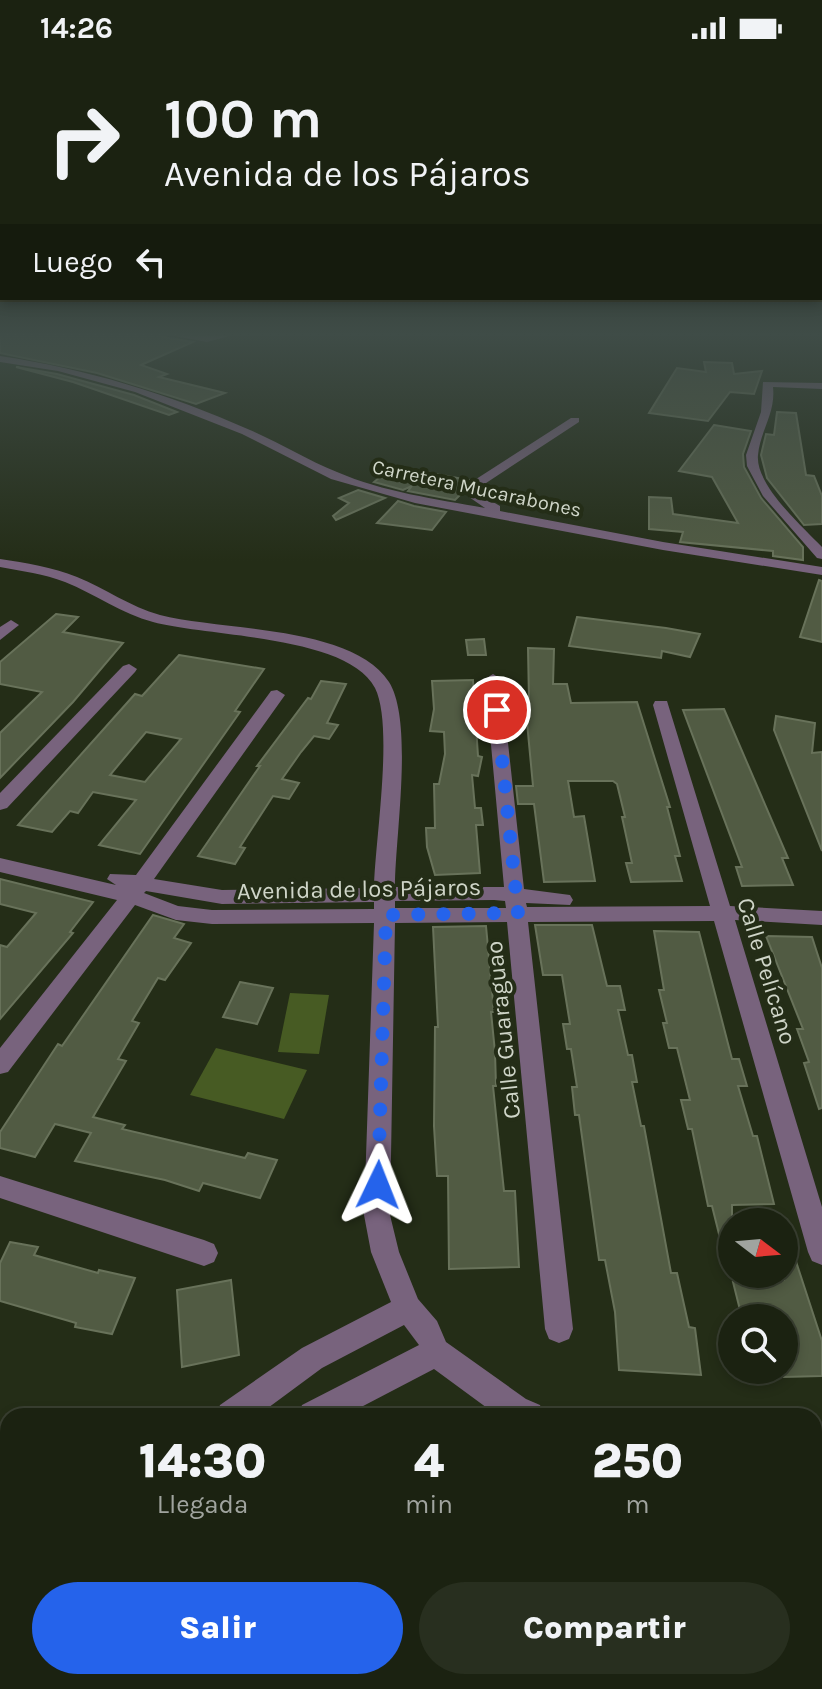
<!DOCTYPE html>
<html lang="es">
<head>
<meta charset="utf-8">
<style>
  :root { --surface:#1b2211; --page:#282f1f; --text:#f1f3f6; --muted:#a0a49f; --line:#393f31; --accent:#2563eb }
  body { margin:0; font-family:Karla,sans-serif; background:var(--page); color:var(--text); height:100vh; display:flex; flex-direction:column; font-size:30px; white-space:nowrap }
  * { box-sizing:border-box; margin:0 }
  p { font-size:26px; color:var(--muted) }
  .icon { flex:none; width:44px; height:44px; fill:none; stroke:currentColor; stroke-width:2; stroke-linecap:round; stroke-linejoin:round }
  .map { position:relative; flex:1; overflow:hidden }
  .drawer { position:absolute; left:0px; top:1352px; width:822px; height:282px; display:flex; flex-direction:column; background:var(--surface); border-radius:24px 24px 0 0; box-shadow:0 4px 12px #0003,0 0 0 2px var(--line) }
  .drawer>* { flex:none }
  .top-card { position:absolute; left:0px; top:0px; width:822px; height:244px; box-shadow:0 4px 12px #0003,0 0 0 2px var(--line); background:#1b2211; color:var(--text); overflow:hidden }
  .needle { width:52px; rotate:106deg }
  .fabs { position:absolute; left:718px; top:1152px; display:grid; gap:16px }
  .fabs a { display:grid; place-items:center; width:80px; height:80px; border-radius:50%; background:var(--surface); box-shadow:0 4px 12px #0003,0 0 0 2px var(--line); font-size:40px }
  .pin { position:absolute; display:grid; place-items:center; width:68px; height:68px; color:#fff; margin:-34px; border:4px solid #fff; border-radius:50%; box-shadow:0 2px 8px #0007 }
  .me { position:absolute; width:88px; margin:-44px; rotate:2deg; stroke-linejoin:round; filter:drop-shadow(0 0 6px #0008) }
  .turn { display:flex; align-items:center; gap:28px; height:168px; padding:0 32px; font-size:36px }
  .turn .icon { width:104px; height:104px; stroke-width:2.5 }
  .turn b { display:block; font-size:56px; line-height:68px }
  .then { display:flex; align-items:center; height:76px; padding:0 32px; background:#0003; gap:16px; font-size:30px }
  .eta { display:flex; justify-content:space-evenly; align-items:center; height:136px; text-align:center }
  .eta b { font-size:48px; font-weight:800; line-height:56px }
  .action { display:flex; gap:16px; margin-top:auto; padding:16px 32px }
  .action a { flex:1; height:92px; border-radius:48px; background:var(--accent); color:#fff; font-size:32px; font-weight:800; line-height:92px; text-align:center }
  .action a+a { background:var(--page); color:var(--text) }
  .status { display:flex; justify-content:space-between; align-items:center; height:56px; padding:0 40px; background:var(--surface); direction:ltr }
  .status svg { height:22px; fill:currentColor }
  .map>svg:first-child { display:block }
  .green { fill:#475b23 }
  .building { fill:#515b43; stroke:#68725a; stroke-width:2; fill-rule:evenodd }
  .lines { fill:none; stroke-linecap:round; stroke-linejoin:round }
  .minor { fill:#78637d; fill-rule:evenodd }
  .route { stroke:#2563eb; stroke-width:14; stroke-dasharray:0 25.2 }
  .labels { text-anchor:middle; stroke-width:8; stroke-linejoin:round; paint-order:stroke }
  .far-street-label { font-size:20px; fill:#cfd5c8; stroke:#242d17 }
  .street-label { font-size:24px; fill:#cfd5c8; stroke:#242d17 }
</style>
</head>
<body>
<div class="status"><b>14:26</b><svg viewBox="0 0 49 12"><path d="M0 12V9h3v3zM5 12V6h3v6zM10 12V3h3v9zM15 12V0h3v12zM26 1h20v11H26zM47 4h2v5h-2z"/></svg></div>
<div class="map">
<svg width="822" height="1633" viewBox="0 0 822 1633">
  <rect width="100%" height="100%" fill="#242d17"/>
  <g class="green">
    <polygon points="290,937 329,939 319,998 278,996"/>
    <polygon points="216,992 307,1014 284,1063 190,1039"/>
  </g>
  <g class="building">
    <polygon points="0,278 161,278 163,281 193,286 141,309 167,318 159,321 225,337 196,348 97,317 0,297"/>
    <polygon points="704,306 732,307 734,318 762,315 754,338 730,336 708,365 649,357 677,312 706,316"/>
    <polygon points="16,311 57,318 134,339 177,356 169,359 73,326"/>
    <polygon points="777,356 796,357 806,419 814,420 822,440 822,468 804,469 767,422 761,399 766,378 774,379"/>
    <polygon points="714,369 751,375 743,398 744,411 761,442 803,491 803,504 773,500 773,495 680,486 683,476 649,473 649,441 671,442 673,458 738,467 712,421 679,415"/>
    <polygon points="393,410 425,416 469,424 467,432 455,444 408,435 412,430 403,434 374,426"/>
    <polygon points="358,434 385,442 336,464 333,460 349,447 339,442"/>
    <polygon points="398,445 414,450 446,456 432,474 377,467"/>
    <polygon points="819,524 822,525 822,586 800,581"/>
    <polygon points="56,558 78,561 63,576 123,587 73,646 0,722 0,677 42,636 0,628 0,606"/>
    <polygon points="577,561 666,572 700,578 690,601 662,595 661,602 569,590"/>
    <polygon points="484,583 486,599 468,599 466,584"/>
    <polygon points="528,592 554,593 553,628 567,628 571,647 637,646 670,751 667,751 680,800 675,800 682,825 631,826 626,807 632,807 622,761 625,761 617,728 613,725 568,725 574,761 584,760 595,825 544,826 534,748 518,748 516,730 533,730 525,645 529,645"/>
    <path d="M 179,599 L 264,613 L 235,655 L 240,656 L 140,798 L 99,789 L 136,744 L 93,736 L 78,757 L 70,755 L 52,776 L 18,769 L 135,638 L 142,640 ZM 146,676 L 181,683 L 145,726 L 110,719 Z"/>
    <polygon points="473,624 478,700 482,701 478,720 472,719 475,752 481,752 483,769 476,769 480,817 435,819 427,791 426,772 435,772 434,728 439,728 445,698 444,676 430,675 434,653 432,625"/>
    <polygon points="321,625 346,628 327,667 338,669 329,683 314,680 301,696 282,723 299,727 289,743 273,740 240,791 245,792 235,808 198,800 260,710 257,710 308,642 311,643"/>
    <polygon points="724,653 788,802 782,802 793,829 742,830 736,811 742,811 683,654"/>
    <polygon points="776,660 815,667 812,697 822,696 822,795 774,674"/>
    <polygon points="0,823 93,846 70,876 73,877 0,963 0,889 7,891 36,857 0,848"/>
    <polygon points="153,859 184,868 174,882 191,887 165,924 158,922 132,965 139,967 118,1003 126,1005 93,1061 125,1069 122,1073 245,1102 248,1097 277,1104 260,1142 203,1127 199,1135 165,1124 75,1105 91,1077 55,1068 35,1101 0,1092 0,1076 58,988 62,990"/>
    <polygon points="535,869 592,869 607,930 620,930 625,954 618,954 628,999 632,999 637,1026 632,1026 641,1070 644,1070 671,1217 677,1217 689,1271 695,1272 701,1319 619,1314 615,1256 605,1204 599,1204 579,1059 575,1059 572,1031 577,1031 571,993 567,993 563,968 570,968 562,919 543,919"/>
    <polygon points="486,870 494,956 491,956 495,996 496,1030 493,1030 499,1088 504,1135 515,1135 519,1211 449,1213 448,1120 437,1120 434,1070 435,971 438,971 433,871"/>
    <polygon points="654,875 699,876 732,1003 739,1003 747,1030 738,1030 753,1080 757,1080 774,1148 732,1149 732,1205 726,1206 712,1150 708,1150 692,1073 688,1073 681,1044 690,1044 677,992 669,992 663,967 667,967 659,934 664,934"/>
    <polygon points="766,880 812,881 822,912 822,1052 819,1053 804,1007 809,1006 797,973 803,973"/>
    <polygon points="240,926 273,932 257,968 223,961"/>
    <polygon points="784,1181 788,1181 822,1285 822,1320 784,1321 784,1262 742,1262 733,1226 784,1224"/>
    <polygon points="10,1186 38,1191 34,1199 98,1217 99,1214 135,1222 112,1278 75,1271 76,1267 0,1245 0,1207"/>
    <polygon points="231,1224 239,1299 182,1311 177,1234"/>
  </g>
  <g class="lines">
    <g class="minor">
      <polygon points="164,278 233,279 207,286"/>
      <path d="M 0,300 C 87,313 169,338 250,374 C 280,387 307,404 337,416 C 383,436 436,443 485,452 L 469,441 L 470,427 L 571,362 L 579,362 L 579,366 L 480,431 L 481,439 L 500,450 L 500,455 L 663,486 L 822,511 L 822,519 L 663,494 L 415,447 L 331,423 L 242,378 L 135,336 L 58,315 L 0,306 Z"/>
      <path d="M 763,326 L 822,327 L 822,333 L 773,331 C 776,357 760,375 758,399 C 755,429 803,471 822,491 L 822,503 L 817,502 L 763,440 L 747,410 L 746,399 L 761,356 Z"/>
      <path d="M 0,503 C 26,507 52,511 77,521 C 105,532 130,551 160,559 C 221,575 352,569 389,626 C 414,666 395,781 395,831 L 504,831 L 485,623 L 493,618 L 501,623 L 524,833 L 570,839 L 573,844 L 570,849 L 526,847 L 527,851 L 710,850 L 653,649 L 655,645 L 667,645 L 730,850 L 822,855 L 822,869 L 735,864 L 822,1151 L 822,1209 L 812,1205 L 808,1196 L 714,865 L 528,866 L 573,1273 L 569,1283 L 559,1287 L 549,1283 L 545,1273 L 507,866 L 395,867 L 390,1159 L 399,1196 L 418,1243 L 437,1265 L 446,1286 L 526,1343 L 540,1349 L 544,1360 L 498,1360 L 434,1313 L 344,1360 L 298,1360 L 302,1349 L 419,1289 L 404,1269 L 322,1312 L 257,1360 L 216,1360 L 220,1349 L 302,1292 L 391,1246 L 371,1196 L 364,1159 L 374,867 L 212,868 L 176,864 L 135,849 L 8,1016 L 0,1018 L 0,992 L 117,844 L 0,816 L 0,802 L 116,829 L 107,823 L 110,818 L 136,819 L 271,635 L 277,634 L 285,639 L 154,823 L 222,834 L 374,832 C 375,785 394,670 375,632 C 348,579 208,581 153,566 C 122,558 95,538 65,526 C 44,518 22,515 0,511 ZM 146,835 L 222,848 L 374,846 L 374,853 L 212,854 L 178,850 L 144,837 ZM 494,844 L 505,845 L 506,852 L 395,852 L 395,845 Z"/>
      <polygon points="11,564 19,569 0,584 0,571"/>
      <polygon points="129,608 137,613 135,616 7,752 0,754 0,737 123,610"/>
      <polygon points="0,1120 204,1184 214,1188 218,1197 214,1206 204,1210 0,1142"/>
      <polygon points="814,1437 822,1439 822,1471 814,1469"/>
      <polygon points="0,1535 8,1538 8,1573 0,1570"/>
      <polygon points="58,1626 128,1626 131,1633 55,1633"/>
      <polygon points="475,1626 516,1626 519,1633 478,1633"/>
    </g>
  </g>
  <linearGradient id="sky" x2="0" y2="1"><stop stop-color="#14190d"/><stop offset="0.55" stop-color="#3f4c47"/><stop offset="1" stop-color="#3f4c47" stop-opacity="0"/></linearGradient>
  <rect width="822" height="506" fill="url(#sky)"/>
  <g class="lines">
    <polyline class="route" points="378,1129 386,859 518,857 497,654"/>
  </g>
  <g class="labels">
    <g class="far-street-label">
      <text transform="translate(477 432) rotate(12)" y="7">Carretera Mucarabones</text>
    </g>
    <g class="street-label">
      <text transform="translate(359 833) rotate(-1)" y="8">Avenida de los Pájaros</text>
      <text transform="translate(767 915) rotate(73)" y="8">Calle Pelícano</text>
      <text transform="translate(503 974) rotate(-96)" y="8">Calle Guaraguao</text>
    </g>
  </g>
</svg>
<div class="fabs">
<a><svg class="needle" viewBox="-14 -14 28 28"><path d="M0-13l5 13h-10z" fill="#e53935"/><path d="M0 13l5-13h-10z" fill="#a0a49f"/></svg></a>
<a><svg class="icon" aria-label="search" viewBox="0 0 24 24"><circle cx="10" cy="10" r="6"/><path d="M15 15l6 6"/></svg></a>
</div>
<div class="pin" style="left:497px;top:654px;background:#d93025"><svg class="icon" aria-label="arrive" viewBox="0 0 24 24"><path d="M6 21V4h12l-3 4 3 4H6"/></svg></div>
<svg class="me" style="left:378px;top:1129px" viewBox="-20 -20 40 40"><path d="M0-17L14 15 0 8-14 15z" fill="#2563eb" stroke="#fff" stroke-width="4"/></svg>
<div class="top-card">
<div class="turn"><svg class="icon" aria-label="right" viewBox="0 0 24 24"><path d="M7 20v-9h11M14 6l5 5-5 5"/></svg><div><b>100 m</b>Avenida de los Pájaros</div></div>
<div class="then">Luego<svg class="icon" aria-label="left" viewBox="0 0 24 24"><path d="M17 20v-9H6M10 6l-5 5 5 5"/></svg></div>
</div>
<section class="drawer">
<div class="eta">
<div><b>14:30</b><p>Llegada</p></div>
<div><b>4</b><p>min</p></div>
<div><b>250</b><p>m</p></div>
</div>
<div class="action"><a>Salir</a><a>Compartir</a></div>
</section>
</div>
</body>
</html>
